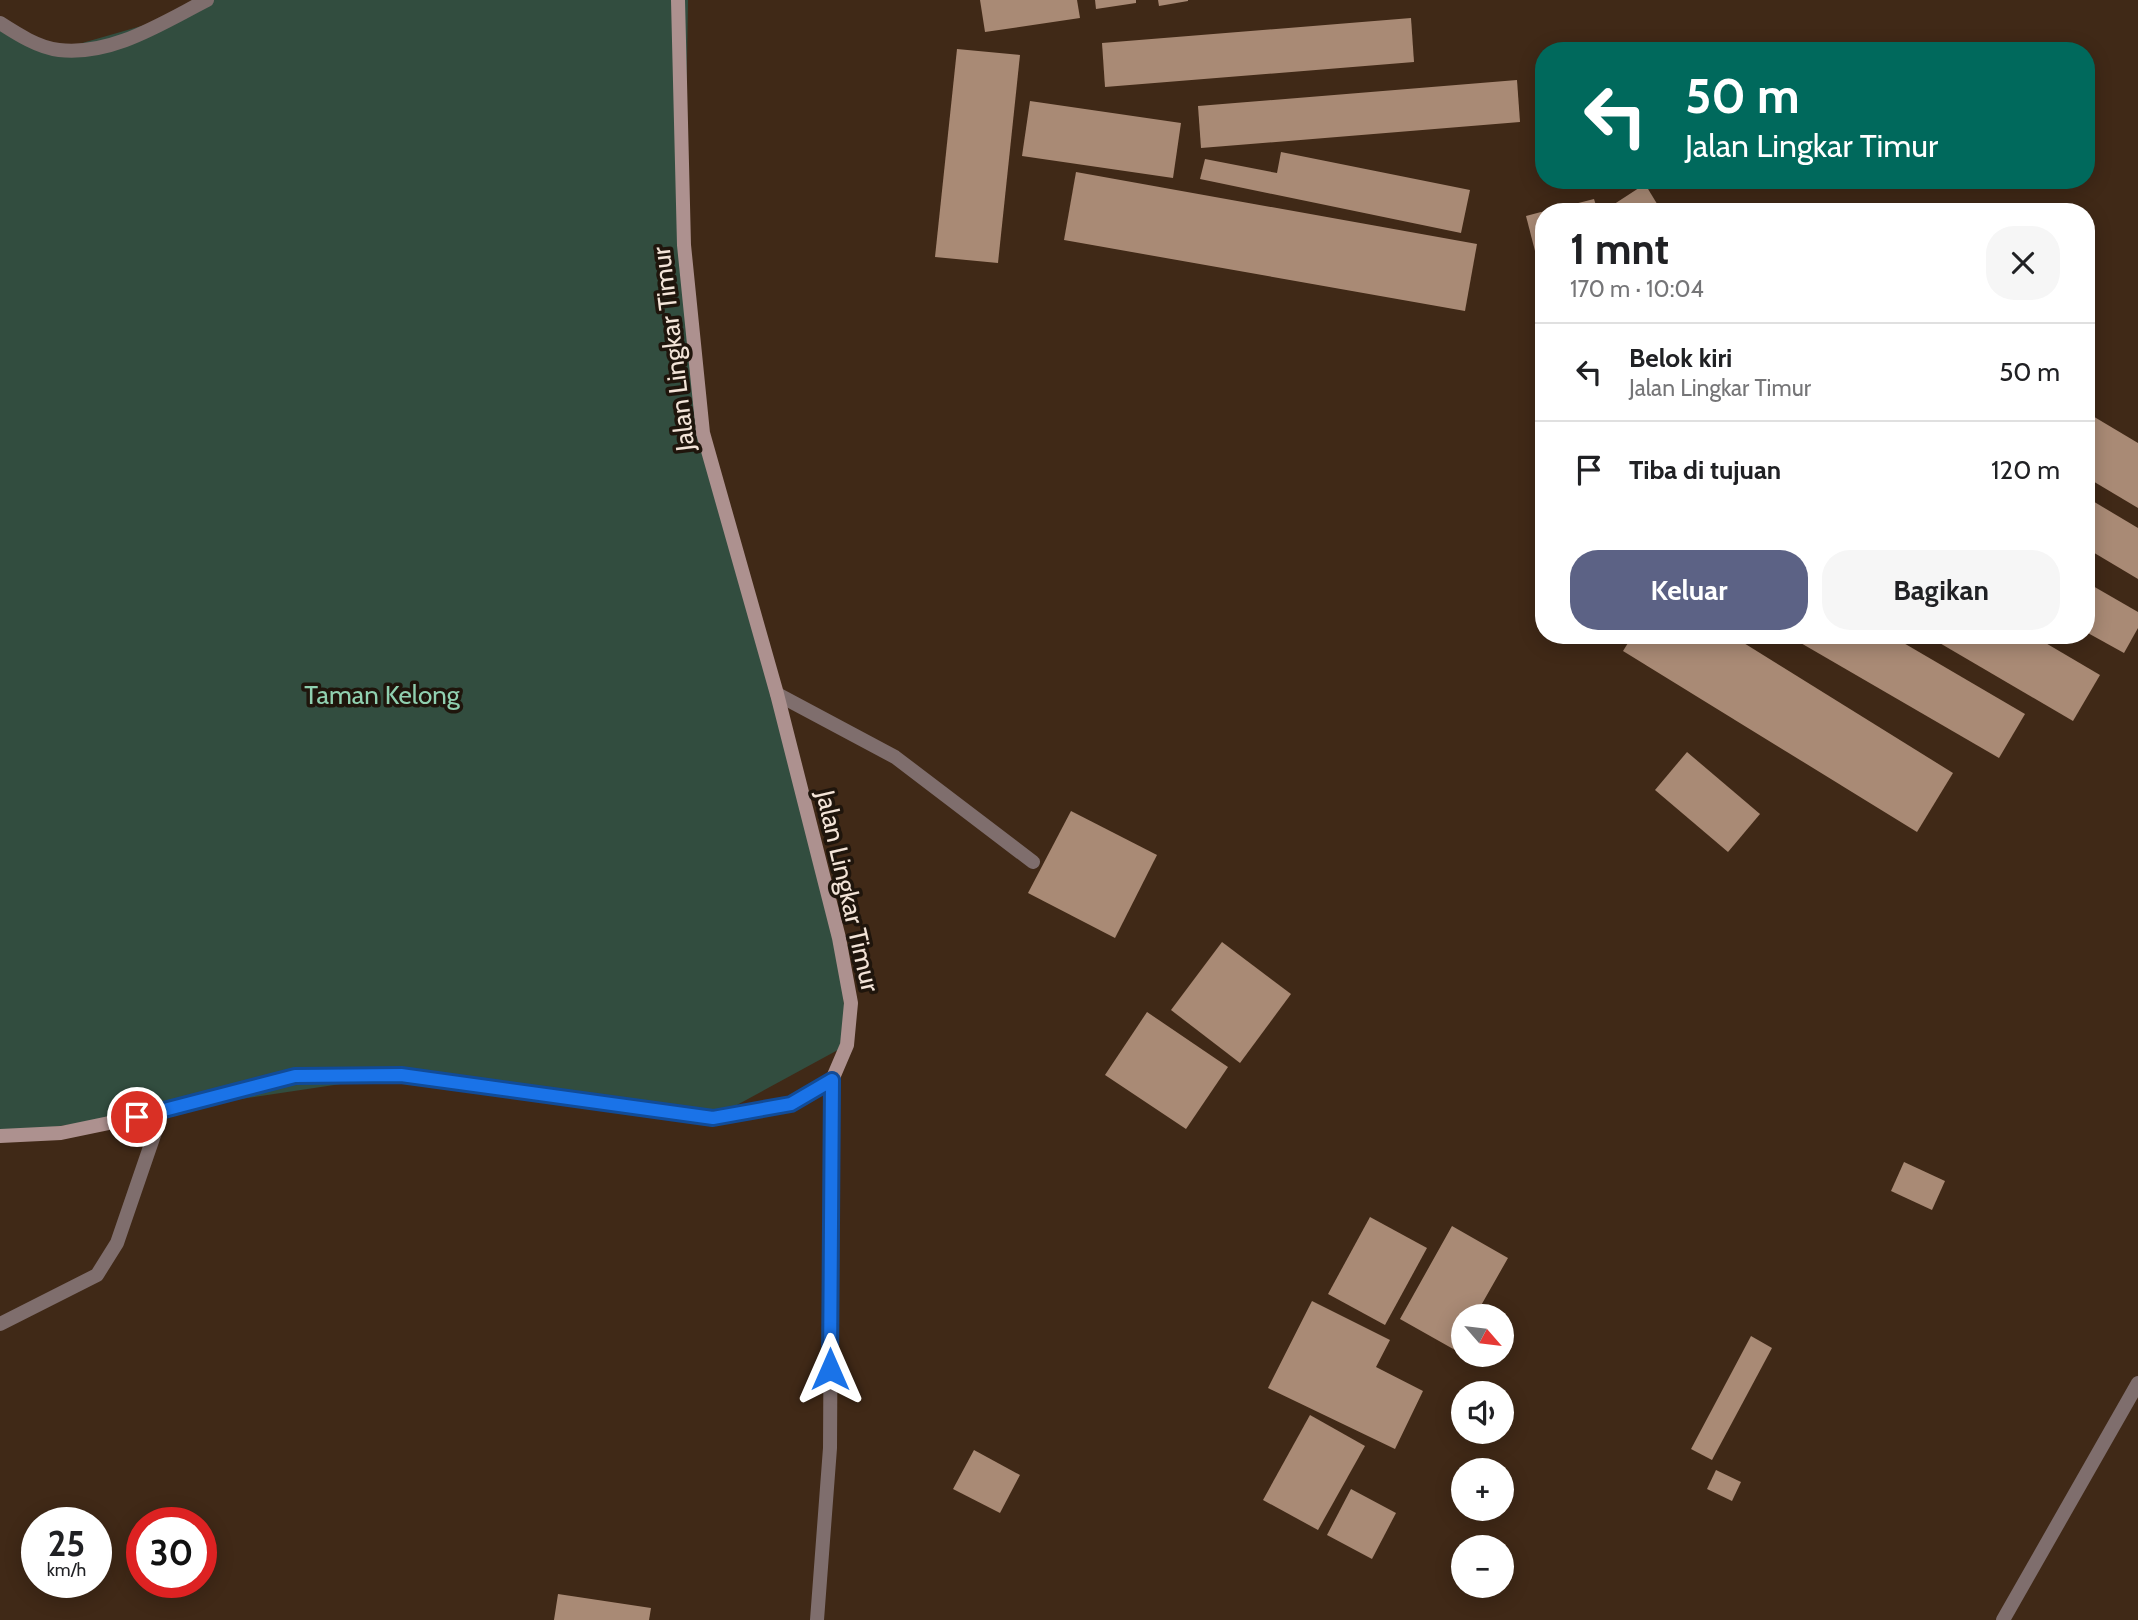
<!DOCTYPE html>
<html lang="id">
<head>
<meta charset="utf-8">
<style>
  :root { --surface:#fff; --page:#f6f6f6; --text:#202124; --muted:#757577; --line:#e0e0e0; --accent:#5c6285 }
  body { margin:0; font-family:Cabin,sans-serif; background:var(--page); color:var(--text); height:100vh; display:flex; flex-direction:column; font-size:26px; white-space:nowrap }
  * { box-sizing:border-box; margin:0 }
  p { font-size:23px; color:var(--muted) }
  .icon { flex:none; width:38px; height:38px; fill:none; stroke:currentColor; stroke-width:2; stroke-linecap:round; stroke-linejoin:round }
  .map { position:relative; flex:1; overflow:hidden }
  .sheet { position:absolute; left:1535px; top:203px; width:560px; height:441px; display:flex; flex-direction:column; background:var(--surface); border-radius:28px; box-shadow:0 4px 18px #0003 }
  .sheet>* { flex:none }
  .hud { position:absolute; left:1535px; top:42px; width:560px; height:147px; border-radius:28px; box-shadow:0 4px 18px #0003; background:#00695c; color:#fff; overflow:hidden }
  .needle { width:46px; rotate:118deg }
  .tools { position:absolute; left:1451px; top:1304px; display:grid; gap:14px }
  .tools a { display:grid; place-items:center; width:63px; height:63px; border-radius:50%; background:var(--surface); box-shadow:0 4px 18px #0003; font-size:35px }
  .speed { position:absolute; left:21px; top:1507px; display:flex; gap:14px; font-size:35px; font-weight:700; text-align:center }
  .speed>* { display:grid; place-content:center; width:91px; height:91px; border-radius:50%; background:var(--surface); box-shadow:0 4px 18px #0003; line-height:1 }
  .speed small { font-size:18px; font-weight:400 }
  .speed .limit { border:10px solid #d22; background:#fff; color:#111 }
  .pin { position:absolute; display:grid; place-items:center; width:60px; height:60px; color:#fff; margin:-30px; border:4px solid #fff; border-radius:50%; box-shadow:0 2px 7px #0007 }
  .me { position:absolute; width:77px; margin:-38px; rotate:0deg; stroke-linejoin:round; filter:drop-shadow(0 0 5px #0008) }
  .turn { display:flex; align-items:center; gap:24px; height:147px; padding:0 35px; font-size:32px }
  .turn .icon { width:91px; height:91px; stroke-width:2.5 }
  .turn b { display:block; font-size:49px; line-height:60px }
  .round { display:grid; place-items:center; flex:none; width:74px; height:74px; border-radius:28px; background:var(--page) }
  .overview { display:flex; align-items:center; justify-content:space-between; height:119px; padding:0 35px }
  h1 { font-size:42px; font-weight:700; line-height:52px }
  .primary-button { display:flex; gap:14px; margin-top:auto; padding:14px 35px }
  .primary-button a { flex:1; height:80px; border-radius:28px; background:var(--accent); color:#fff; font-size:28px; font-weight:700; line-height:80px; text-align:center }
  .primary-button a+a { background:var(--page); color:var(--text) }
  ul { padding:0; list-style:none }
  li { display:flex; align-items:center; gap:21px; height:98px; padding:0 35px; border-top:2px solid var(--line) }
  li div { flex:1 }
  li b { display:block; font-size:26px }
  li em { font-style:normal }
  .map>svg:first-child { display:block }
  .green { fill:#324d3f }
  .building { fill:#a98a75 }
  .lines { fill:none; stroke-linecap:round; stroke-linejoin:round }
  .lane { stroke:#7f6e6d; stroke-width:14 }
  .street { stroke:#7f6e6d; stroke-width:14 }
  .secondary { stroke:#ad918f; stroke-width:14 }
  .route-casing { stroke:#114b97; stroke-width:18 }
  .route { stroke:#1a73e8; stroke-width:12 }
  .labels { text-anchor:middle; stroke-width:7; stroke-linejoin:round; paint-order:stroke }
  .street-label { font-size:26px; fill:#f3e4d8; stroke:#1f150c }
  .park-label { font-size:26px; fill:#90d0b0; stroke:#1f150c }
</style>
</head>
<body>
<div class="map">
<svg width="2138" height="1620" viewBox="0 0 2138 1620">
  <rect width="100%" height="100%" fill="#402917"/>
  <polygon class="green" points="202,0 688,0 684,245 703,433 839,938 847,1045 713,1118 401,1075 0,1135 0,17 58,50 176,16"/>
  <g class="building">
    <polygon points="980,0 1077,0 1080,18 985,32"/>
    <polygon points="1095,0 1136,0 1136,3 1096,9"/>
    <polygon points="1158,0 1188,0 1188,1 1159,6"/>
    <polygon points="1411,18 1414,62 1105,87 1102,43"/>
    <polygon points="957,49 1020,55 998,263 935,257"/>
    <polygon points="1517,80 1520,122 1201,148 1198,106"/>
    <polygon points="1030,101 1181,123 1173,178 1022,156"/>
    <polygon points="1281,152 1470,190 1461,233 1200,179 1205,159 1277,173"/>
    <polygon points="1076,172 1477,244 1465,311 1064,240"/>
    <polygon points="1645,184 1662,212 1602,212"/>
    <polygon points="1594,199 1598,212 1548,212 1547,211"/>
    <polygon points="1541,212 1544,212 1543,282 1526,216"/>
    <polygon points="2086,412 2138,443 2138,508 2086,477"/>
    <polygon points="2086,497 2138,528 2138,579 2086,548"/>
    <polygon points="2086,582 2138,612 2138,628 2124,653 2086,632"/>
    <polygon points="1633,635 1731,635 1953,773 1917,832 1623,651"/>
    <polygon points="1787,635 1890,635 2025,714 1999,758"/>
    <polygon points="1926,635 2032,635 2100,675 2073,721"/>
    <polygon points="1687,752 1760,814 1728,852 1655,790"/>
    <polygon points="1071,811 1157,855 1115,938 1028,893"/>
    <polygon points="1222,942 1291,994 1240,1063 1171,1010"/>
    <polygon points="1147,1012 1228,1067 1186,1129 1105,1075"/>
    <polygon points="1904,1162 1945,1181 1932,1210 1891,1191"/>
    <polygon points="1370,1217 1427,1248 1385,1325 1328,1294"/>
    <polygon points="1452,1226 1508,1258 1475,1316 1463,1316 1463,1337 1455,1350 1400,1319"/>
    <polygon points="1312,1301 1390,1340 1376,1367 1423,1391 1395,1449 1268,1388"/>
    <polygon points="1751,1336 1772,1348 1712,1460 1691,1449"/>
    <polygon points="1310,1415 1365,1446 1318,1530 1263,1500"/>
    <polygon points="974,1450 1020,1475 1000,1513 953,1489"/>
    <polygon points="1716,1470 1741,1482 1732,1501 1707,1489"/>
    <polygon points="1351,1489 1396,1513 1372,1559 1327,1535"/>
    <polygon points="558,1594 651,1608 649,1620 554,1620"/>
  </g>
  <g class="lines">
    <g class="lane">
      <polyline points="777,694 895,757 1033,862"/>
      <polyline points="0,1324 97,1275 117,1243 162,1112"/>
    </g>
    <g class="street">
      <path d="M 0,23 C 17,34 39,48 59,50 C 112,56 162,23 207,0"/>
      <polyline points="817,1620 830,1448 832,1080"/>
      <polyline points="2003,1620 2138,1383"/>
    </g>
    <polyline class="secondary" points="0,1136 61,1133 162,1112 295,1076 401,1075 713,1118 791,1104 832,1080 847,1045 851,1003 839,938 777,694 703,433 684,245 678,0"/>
  </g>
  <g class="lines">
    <defs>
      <polyline id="route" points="137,1117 295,1076 401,1075 713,1118 791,1104 832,1080 830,1369"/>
    </defs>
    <use href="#route" class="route-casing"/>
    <use href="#route" class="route"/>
  </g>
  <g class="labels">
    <g class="street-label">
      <text transform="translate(673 349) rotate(-97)" y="9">Jalan Lingkar Timur</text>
      <text transform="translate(848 891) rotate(77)" y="9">Jalan Lingkar Timur</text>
    </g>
    <g class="park-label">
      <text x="382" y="704">Taman Kelong</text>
    </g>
  </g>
</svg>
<div class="tools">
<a><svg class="needle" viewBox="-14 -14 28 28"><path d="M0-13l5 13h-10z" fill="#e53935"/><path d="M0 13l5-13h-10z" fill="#757577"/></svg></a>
<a><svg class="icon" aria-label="sound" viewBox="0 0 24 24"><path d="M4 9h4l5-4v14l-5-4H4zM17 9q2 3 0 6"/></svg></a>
<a>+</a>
<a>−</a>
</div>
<div class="speed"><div>25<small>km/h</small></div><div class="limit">30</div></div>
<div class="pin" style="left:137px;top:1117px;background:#d93025"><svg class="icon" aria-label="arrive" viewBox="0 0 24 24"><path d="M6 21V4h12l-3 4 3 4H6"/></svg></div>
<svg class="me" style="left:830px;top:1369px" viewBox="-20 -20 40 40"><path d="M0-17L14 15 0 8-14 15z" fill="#1a73e8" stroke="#fff" stroke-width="4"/></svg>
<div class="hud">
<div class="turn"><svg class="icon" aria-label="left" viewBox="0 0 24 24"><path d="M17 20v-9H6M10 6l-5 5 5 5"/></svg><div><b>50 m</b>Jalan Lingkar Timur</div></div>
</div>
<section class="sheet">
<div class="overview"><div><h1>1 mnt</h1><p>170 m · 10:04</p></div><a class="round"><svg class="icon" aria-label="close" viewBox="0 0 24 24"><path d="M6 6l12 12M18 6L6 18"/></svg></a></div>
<ul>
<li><svg class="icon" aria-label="left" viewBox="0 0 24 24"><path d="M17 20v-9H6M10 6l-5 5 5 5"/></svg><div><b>Belok kiri</b><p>Jalan Lingkar Timur</p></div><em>50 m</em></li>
<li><svg class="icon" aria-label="arrive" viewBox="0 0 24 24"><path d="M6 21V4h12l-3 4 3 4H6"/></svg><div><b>Tiba di tujuan</b></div><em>120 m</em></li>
</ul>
<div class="primary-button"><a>Keluar</a><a>Bagikan</a></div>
</section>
</div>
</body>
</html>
